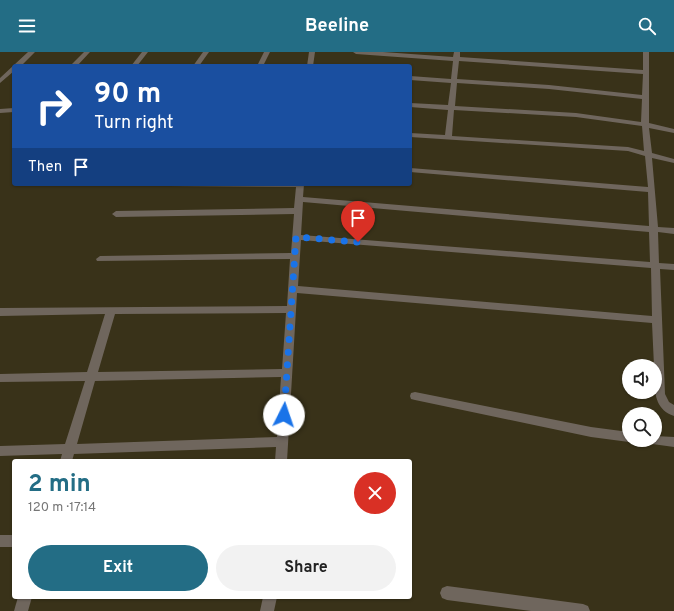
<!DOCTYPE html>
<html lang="en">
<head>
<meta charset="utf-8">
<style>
  :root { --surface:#fff; --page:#f2f2f2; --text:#222; --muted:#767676; --accent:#236d85 }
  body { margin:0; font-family:Overpass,sans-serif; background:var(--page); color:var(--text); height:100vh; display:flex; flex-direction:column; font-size:15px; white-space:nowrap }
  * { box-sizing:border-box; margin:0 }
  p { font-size:13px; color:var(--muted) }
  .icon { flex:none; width:22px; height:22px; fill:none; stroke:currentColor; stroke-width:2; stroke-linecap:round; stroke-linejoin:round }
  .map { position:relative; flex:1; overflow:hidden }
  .drawer { position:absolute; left:12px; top:407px; width:400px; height:140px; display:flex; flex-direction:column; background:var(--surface); border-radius:4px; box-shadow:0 1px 3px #0004 }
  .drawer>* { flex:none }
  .banner { position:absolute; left:12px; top:12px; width:400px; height:122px; border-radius:4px; box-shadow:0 1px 3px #0004; background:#1a4fa0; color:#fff; overflow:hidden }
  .fabs { position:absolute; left:622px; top:307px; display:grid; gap:8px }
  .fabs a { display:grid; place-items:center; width:40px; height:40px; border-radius:50%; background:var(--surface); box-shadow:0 1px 3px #0004; font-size:20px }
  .pin { position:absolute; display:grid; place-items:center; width:34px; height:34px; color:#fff; margin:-41px -17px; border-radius:50% 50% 50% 0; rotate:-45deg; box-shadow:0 0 4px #0007 }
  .pin .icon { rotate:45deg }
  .me { position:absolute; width:44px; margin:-22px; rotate:4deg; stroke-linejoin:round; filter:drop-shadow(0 0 3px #0008) }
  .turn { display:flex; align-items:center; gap:14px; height:84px; padding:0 16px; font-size:18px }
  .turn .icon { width:52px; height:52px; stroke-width:2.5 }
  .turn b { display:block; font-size:28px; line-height:34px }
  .then { display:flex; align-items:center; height:38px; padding:0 16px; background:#0003; gap:8px; font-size:15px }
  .round { display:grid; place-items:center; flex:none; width:42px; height:42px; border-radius:21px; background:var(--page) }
  .headline { display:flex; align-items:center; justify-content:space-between; height:68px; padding:0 16px }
  h1 { font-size:24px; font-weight:700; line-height:30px; color:var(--accent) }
  .action { display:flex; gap:8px; margin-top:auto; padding:8px 16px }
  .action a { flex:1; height:46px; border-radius:24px; background:var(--accent); color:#fff; font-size:16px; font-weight:700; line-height:46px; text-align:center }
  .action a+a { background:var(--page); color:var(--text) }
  header { display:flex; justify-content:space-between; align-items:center; height:52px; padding:0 16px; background:var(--accent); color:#fff; font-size:18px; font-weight:700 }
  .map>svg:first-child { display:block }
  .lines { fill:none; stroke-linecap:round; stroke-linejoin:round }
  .street { fill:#6f665d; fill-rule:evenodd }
  .route { stroke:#1a73e8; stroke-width:7; stroke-dasharray:0 12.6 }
</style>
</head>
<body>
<header><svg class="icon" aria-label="menu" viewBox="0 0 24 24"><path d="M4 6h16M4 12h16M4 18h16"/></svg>Beeline<svg class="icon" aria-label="search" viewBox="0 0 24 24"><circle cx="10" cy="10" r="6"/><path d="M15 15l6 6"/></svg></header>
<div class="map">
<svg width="674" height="559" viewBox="0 0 674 559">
  <rect width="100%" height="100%" fill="#393219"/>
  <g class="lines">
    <g class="street">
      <polygon points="28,0 35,0 21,14 14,14 14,19 0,31 0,26"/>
      <polygon points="84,0 90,0 77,14 70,14"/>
      <polygon points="142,0 148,0 137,14 131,14"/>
      <polygon points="203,0 209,0 199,14 193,14"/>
      <polygon points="264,0 270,0 263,14 257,14"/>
      <polygon points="309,0 315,0 313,14 307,14"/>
      <path d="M 353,0 L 383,0 L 453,5 L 454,0 L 460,0 L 460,5 L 643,18 L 643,0 L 649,0 L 649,71 L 674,77 L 674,81 L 649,76 L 652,101 L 674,107 L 674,111 L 652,106 L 658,175 L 674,176 L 674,182 L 658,180 L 659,211 L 674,212 L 674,218 L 660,217 L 665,342 L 669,350 L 674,353 L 674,364 C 651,356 655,333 655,314 L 654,314 L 652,271 L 297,241 L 287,409 L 275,409 L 276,395 L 74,402 L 72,409 L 60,409 L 62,402 L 0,404 L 0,394 L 65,392 L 85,329 L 0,330 L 0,322 L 87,320 L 105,262 L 0,264 L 0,256 L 287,254 L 290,207 L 97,209 L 96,207 L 100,204 L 291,201 L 294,162 L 116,165 L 112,162 L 116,159 L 294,156 L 296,135 L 169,134 L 165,132 L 304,132 L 303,145 L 649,174 L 648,140 L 410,120 L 410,116 L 648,135 L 645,104 L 628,99 L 410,85 L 410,81 L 445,83 L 448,58 L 410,55 L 410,51 L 448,53 L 451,31 L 410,28 L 410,24 L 451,27 L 453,9 L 356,2 ZM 459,9 L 643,22 L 642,43 L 549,33 L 457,27 ZM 457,31 L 549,37 L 642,47 L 641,70 L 576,61 L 455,54 ZM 454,58 L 576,65 L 642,74 L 644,99 L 628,95 L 452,84 ZM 303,150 L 649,180 L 650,210 L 301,183 ZM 301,188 L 651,216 L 652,264 L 298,234 ZM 286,261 L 282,317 L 98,320 L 115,262 ZM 281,325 L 277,385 L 77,392 L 95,329 Z"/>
      <polygon points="14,56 14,60 0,61 0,57"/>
      <polygon points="415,340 591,375 629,380 629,388 633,388 629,390 591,385 415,348 411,347 410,344 411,341"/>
      <polygon points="655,384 674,385 674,395 645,391 643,388 655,388"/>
      <rect x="0" y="483" width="14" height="12"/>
      <polygon points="447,534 583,552 588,554 590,559 531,559 447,548 442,546 440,541 442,536"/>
      <polygon points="18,545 32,545 28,559 14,559"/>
      <polygon points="263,545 277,545 274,559 260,559"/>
    </g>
  </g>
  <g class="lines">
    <polyline class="route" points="284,363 296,185 358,190"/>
  </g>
</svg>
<div class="fabs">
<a><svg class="icon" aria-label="sound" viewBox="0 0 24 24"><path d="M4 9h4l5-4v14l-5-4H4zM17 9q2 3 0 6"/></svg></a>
<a><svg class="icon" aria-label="search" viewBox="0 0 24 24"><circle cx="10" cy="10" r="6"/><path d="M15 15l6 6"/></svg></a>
</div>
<div class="pin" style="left:358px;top:190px;background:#d93025"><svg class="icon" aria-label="arrive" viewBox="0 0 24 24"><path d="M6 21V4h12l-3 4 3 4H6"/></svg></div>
<svg class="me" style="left:284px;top:363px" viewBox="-20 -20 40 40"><circle r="19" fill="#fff"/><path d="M0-13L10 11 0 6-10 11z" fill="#1a73e8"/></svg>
<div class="banner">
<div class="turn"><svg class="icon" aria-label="right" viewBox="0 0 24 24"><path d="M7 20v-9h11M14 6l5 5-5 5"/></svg><div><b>90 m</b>Turn right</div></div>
<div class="then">Then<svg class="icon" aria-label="arrive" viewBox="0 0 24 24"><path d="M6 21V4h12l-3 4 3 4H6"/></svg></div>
</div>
<section class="drawer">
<div class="headline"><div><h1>2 min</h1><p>120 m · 17:14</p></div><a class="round" style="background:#d93025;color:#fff"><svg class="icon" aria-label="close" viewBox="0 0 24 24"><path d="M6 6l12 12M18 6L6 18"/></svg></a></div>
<div class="action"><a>Exit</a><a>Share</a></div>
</section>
</div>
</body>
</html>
